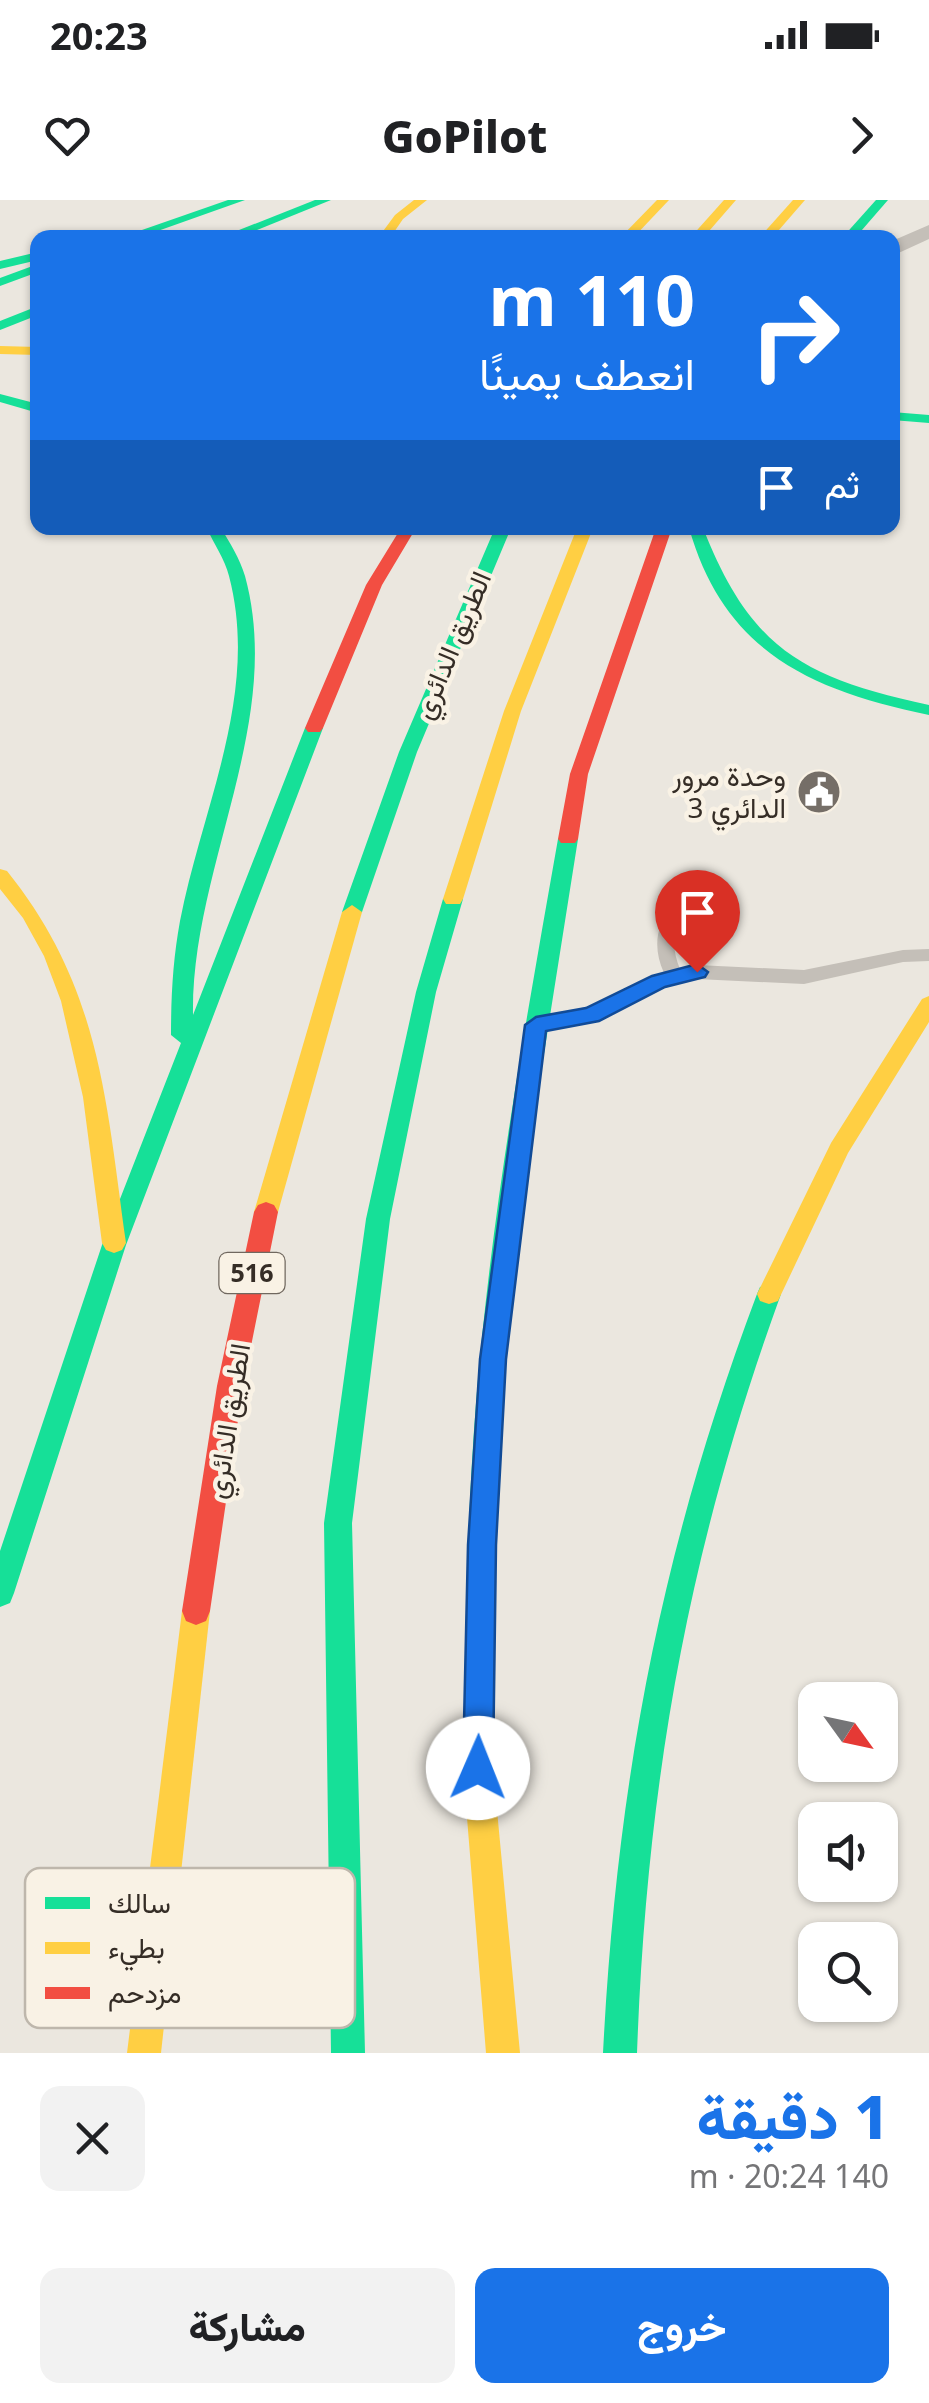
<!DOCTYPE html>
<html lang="ar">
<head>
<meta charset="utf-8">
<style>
  :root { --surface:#fff; --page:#f2f2f2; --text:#202124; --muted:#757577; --accent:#1a73e8 }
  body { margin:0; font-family:"Noto Sans",Vazirmatn,sans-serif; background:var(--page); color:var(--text); direction:rtl; height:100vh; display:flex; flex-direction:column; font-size:38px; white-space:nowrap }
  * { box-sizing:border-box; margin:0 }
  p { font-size:32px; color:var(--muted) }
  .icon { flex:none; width:55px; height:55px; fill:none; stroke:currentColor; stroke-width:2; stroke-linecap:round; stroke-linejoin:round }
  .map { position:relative; height:1853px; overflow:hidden; direction:ltr }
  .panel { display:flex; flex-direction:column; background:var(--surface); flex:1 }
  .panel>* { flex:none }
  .top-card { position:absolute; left:30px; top:30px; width:870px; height:305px; border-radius:20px; box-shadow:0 2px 8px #0004; direction:rtl; background:#1a73e8; color:#fff; overflow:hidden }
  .needle { width:65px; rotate:123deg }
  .tools { position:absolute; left:798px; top:1482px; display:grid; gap:20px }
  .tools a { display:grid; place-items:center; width:100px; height:100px; border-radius:20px; background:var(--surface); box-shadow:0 2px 8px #0004; font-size:50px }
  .pin { position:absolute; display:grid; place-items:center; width:85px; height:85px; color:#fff; margin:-102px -42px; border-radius:50% 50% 50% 0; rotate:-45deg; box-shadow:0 0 10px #0007 }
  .pin .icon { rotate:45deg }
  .me { position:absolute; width:110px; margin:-55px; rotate:1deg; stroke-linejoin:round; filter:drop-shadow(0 0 8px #0008) }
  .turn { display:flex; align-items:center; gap:35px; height:210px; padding:0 40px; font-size:45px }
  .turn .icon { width:130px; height:130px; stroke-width:2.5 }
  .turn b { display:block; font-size:70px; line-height:85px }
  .then { display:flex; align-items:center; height:95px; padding:0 40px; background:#0003; gap:20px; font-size:38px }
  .round { display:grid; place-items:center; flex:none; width:105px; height:105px; border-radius:20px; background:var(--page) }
  .overview { display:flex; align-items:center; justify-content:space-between; height:170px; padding:0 40px }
  h1 { font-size:60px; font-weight:800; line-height:75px; color:var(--accent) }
  .action { display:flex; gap:20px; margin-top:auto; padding:20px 40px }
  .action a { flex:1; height:115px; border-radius:20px; background:var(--accent); color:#fff; font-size:40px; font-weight:800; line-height:115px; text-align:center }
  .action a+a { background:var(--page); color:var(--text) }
  .status { display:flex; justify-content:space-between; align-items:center; height:70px; padding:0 50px; background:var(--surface); direction:ltr }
  .status svg { height:28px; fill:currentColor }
  header { display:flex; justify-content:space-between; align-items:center; height:130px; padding:0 40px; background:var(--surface); font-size:45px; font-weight:800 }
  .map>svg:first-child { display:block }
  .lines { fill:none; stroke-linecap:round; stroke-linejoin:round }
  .lane { fill:#c4bfb8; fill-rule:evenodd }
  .street { fill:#c4bfb8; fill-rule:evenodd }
  .fast { fill:#16e098; fill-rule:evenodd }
  .slow { fill:#ffcf43; fill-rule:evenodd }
  .jam { fill:#f24e42; fill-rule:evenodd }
  .route { fill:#1a73e8; stroke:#114b97; stroke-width:2.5 }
  .labels { text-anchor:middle; stroke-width:9; stroke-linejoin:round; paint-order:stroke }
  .shield { fill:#f9f2e5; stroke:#70685f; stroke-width:2.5 }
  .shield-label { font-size:25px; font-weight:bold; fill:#352d26 }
  .street-label { font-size:28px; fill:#352d26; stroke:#f9f2e5 }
  .poi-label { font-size:28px; fill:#352d26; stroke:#f9f2e5; text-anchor:end }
  .key { fill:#f9f2e5; stroke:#beb7ac; stroke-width:2.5 }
  .key-label { font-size:28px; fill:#352d26 }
</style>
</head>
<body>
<div class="status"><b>20:23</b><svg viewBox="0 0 49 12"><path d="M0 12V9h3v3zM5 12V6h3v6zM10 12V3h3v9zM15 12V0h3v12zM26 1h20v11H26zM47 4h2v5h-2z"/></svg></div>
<header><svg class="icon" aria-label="forward" viewBox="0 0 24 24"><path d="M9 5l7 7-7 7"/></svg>GoPilot<svg class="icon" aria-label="heart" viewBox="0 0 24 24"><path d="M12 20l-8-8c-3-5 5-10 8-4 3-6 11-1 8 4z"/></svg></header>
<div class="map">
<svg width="929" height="1853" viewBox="0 0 929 1853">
  <rect width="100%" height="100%" fill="#ebe7df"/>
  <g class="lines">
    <path class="lane" d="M 710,687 L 716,689 L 719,693 C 711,700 700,702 691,709 C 671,724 671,748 680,769 L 697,765 L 804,770 L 903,750 L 929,749 L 929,761 L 903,762 L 804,784 L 697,779 L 664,786 L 598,820 L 538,832 L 531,830 L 529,825 L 531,820 L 587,809 L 664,773 C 645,731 668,699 710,687 Z"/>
    <polygon class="street" points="929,25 929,39 892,56 892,41"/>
    <g class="fast">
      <polygon points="228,0 245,0 138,38 119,38"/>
      <polygon points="315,0 331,0 237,38 219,38"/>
      <polygon points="876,0 888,0 855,38 842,38"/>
      <polygon points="38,52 38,60 0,69 0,61"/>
      <polygon points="38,64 38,72 0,86 0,78"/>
      <polygon points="38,106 38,115 0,130 0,121"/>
      <polygon points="0,194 38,204 38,213 0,202"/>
      <polygon points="892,212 929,215 929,223 892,220"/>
      <path d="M 207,328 L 221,328 C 230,343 240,359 245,376 C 285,523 191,667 193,815 L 305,528 L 314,523 L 323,528 L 126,1045 L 14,1393 L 10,1403 L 0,1407 L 0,1351 L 102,1045 L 181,843 L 171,835 C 171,796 173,759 180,721 C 202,607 260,494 229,376 C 225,359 213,343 207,328 Z"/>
      <polygon points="495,328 511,328 417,552 362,712 352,719 345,717 342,712 399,552"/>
      <path d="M 689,328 L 703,328 C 751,450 804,478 929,505 L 929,515 C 811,490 725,453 689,328 Z"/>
      <path d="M 568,633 L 578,639 L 537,898 L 506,1157 L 497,1288 L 494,1507 L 489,1517 L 479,1522 L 469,1517 L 464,1507 C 466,1406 468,1304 476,1203 C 491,1014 525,826 558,639 Z"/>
      <polygon points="453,692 463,699 436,792 390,1019 352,1323 365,1853 331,1853 324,1323 366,1019 416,792 443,699"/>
      <path d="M 769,1084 L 778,1087 L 781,1094 C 688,1350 647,1581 637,1853 L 603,1853 C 617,1581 661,1349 757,1094 L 760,1087 Z"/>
    </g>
    <g class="slow">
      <polygon points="414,0 427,0 403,19 390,38 378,38 395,15"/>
      <polygon points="657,0 669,0 633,38 620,38"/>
      <polygon points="724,0 736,0 703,38 690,38"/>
      <polygon points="793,0 805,0 772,38 759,38"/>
      <polygon points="133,31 137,32 137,38 113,38"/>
      <polygon points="0,146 38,147 38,155 0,154"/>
      <polygon points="577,328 593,328 521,511 463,699 460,704 446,704 443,699 504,511"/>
      <path d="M 0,669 L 7,671 C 101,788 106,901 126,1043 L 122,1050 L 114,1053 L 106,1050 L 102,1043 L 83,897 L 61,801 L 44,756 L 23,718 L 0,689 Z"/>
      <polygon points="352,705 362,712 278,1012 274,1019 258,1019 254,1012 342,712"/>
      <polygon points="929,796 929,822 848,953 778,1101 769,1104 760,1101 757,1094 831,943 922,799"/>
      <polygon points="196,1397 206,1401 210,1411 161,1853 127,1853 182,1411 186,1401"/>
      <polygon points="479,1492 489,1497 494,1507 493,1568 520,1853 486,1853 463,1568 464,1507 469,1497"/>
    </g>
    <g class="jam">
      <polygon points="401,328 416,328 382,385 323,528 320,532 308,532 305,528 366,385"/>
      <polygon points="656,328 672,328 588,574 578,639 575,643 561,643 558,639 570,574"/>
      <polygon points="266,1002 274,1005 278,1012 243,1186 210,1411 206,1421 196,1425 186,1421 182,1411 217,1186 254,1012 258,1005"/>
    </g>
  </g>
  <polygon class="route" points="697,764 708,772 705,777 665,787 599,821 546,831 506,1159 496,1345 493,1568 489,1578 478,1583 467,1578 463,1568 468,1345 480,1159 525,825 536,817 586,808 652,776"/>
  <defs>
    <symbol id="civic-disc" viewBox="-11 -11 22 22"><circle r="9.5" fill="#756e67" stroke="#f9f2e5"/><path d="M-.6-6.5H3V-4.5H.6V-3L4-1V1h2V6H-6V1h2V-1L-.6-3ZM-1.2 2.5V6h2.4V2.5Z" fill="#fff"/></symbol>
  </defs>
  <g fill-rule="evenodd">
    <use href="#civic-disc" x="794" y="567" width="50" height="50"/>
  </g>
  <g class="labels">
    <rect class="shield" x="219.5" y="1053" width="65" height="40" rx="8"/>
    <g class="shield-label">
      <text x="252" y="1082">516</text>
    </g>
    <g class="street-label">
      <text transform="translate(452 445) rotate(-67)" y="10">الطريق الدائري</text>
      <text transform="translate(228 1221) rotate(-81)" y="10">الطريق الدائري</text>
    </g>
    <g class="poi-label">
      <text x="786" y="586">وحدة مرور<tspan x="786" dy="32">الدائري 3</tspan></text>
    </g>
  </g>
  <rect x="25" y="1668" width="330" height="160" rx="15" class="key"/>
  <rect x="45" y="1697" width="45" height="12" fill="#16e098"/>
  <rect x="45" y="1742" width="45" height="12" fill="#ffcf43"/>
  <rect x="45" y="1787" width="45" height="12" fill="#f24e42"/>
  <g class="key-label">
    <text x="108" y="1713">سالك</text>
    <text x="108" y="1758">بطيء</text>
    <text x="108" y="1803">مزدحم</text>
  </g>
</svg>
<div class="tools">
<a><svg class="needle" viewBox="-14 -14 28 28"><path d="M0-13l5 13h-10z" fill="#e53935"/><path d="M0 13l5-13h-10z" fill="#757577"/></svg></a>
<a><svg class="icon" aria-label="sound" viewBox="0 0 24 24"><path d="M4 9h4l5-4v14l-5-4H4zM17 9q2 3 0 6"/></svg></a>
<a><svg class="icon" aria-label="search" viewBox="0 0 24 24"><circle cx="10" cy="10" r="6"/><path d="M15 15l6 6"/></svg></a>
</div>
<div class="pin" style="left:697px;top:772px;background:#d93025"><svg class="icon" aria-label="arrive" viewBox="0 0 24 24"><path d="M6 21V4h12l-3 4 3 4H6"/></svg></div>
<svg class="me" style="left:478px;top:1568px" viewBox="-20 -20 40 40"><circle r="19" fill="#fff"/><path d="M0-13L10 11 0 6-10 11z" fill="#1a73e8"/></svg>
<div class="top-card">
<div class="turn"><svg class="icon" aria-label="right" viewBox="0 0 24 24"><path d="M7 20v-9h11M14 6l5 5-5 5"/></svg><div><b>110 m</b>انعطف يمينًا</div></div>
<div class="then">ثم<svg class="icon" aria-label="arrive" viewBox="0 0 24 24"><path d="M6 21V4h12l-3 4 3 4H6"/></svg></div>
</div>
</div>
<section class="panel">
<div class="overview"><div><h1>1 دقيقة</h1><p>140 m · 20:24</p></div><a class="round"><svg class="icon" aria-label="close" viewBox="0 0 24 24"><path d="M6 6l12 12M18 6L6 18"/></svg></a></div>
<div class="action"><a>خروج</a><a>مشاركة</a></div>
</section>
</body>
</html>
